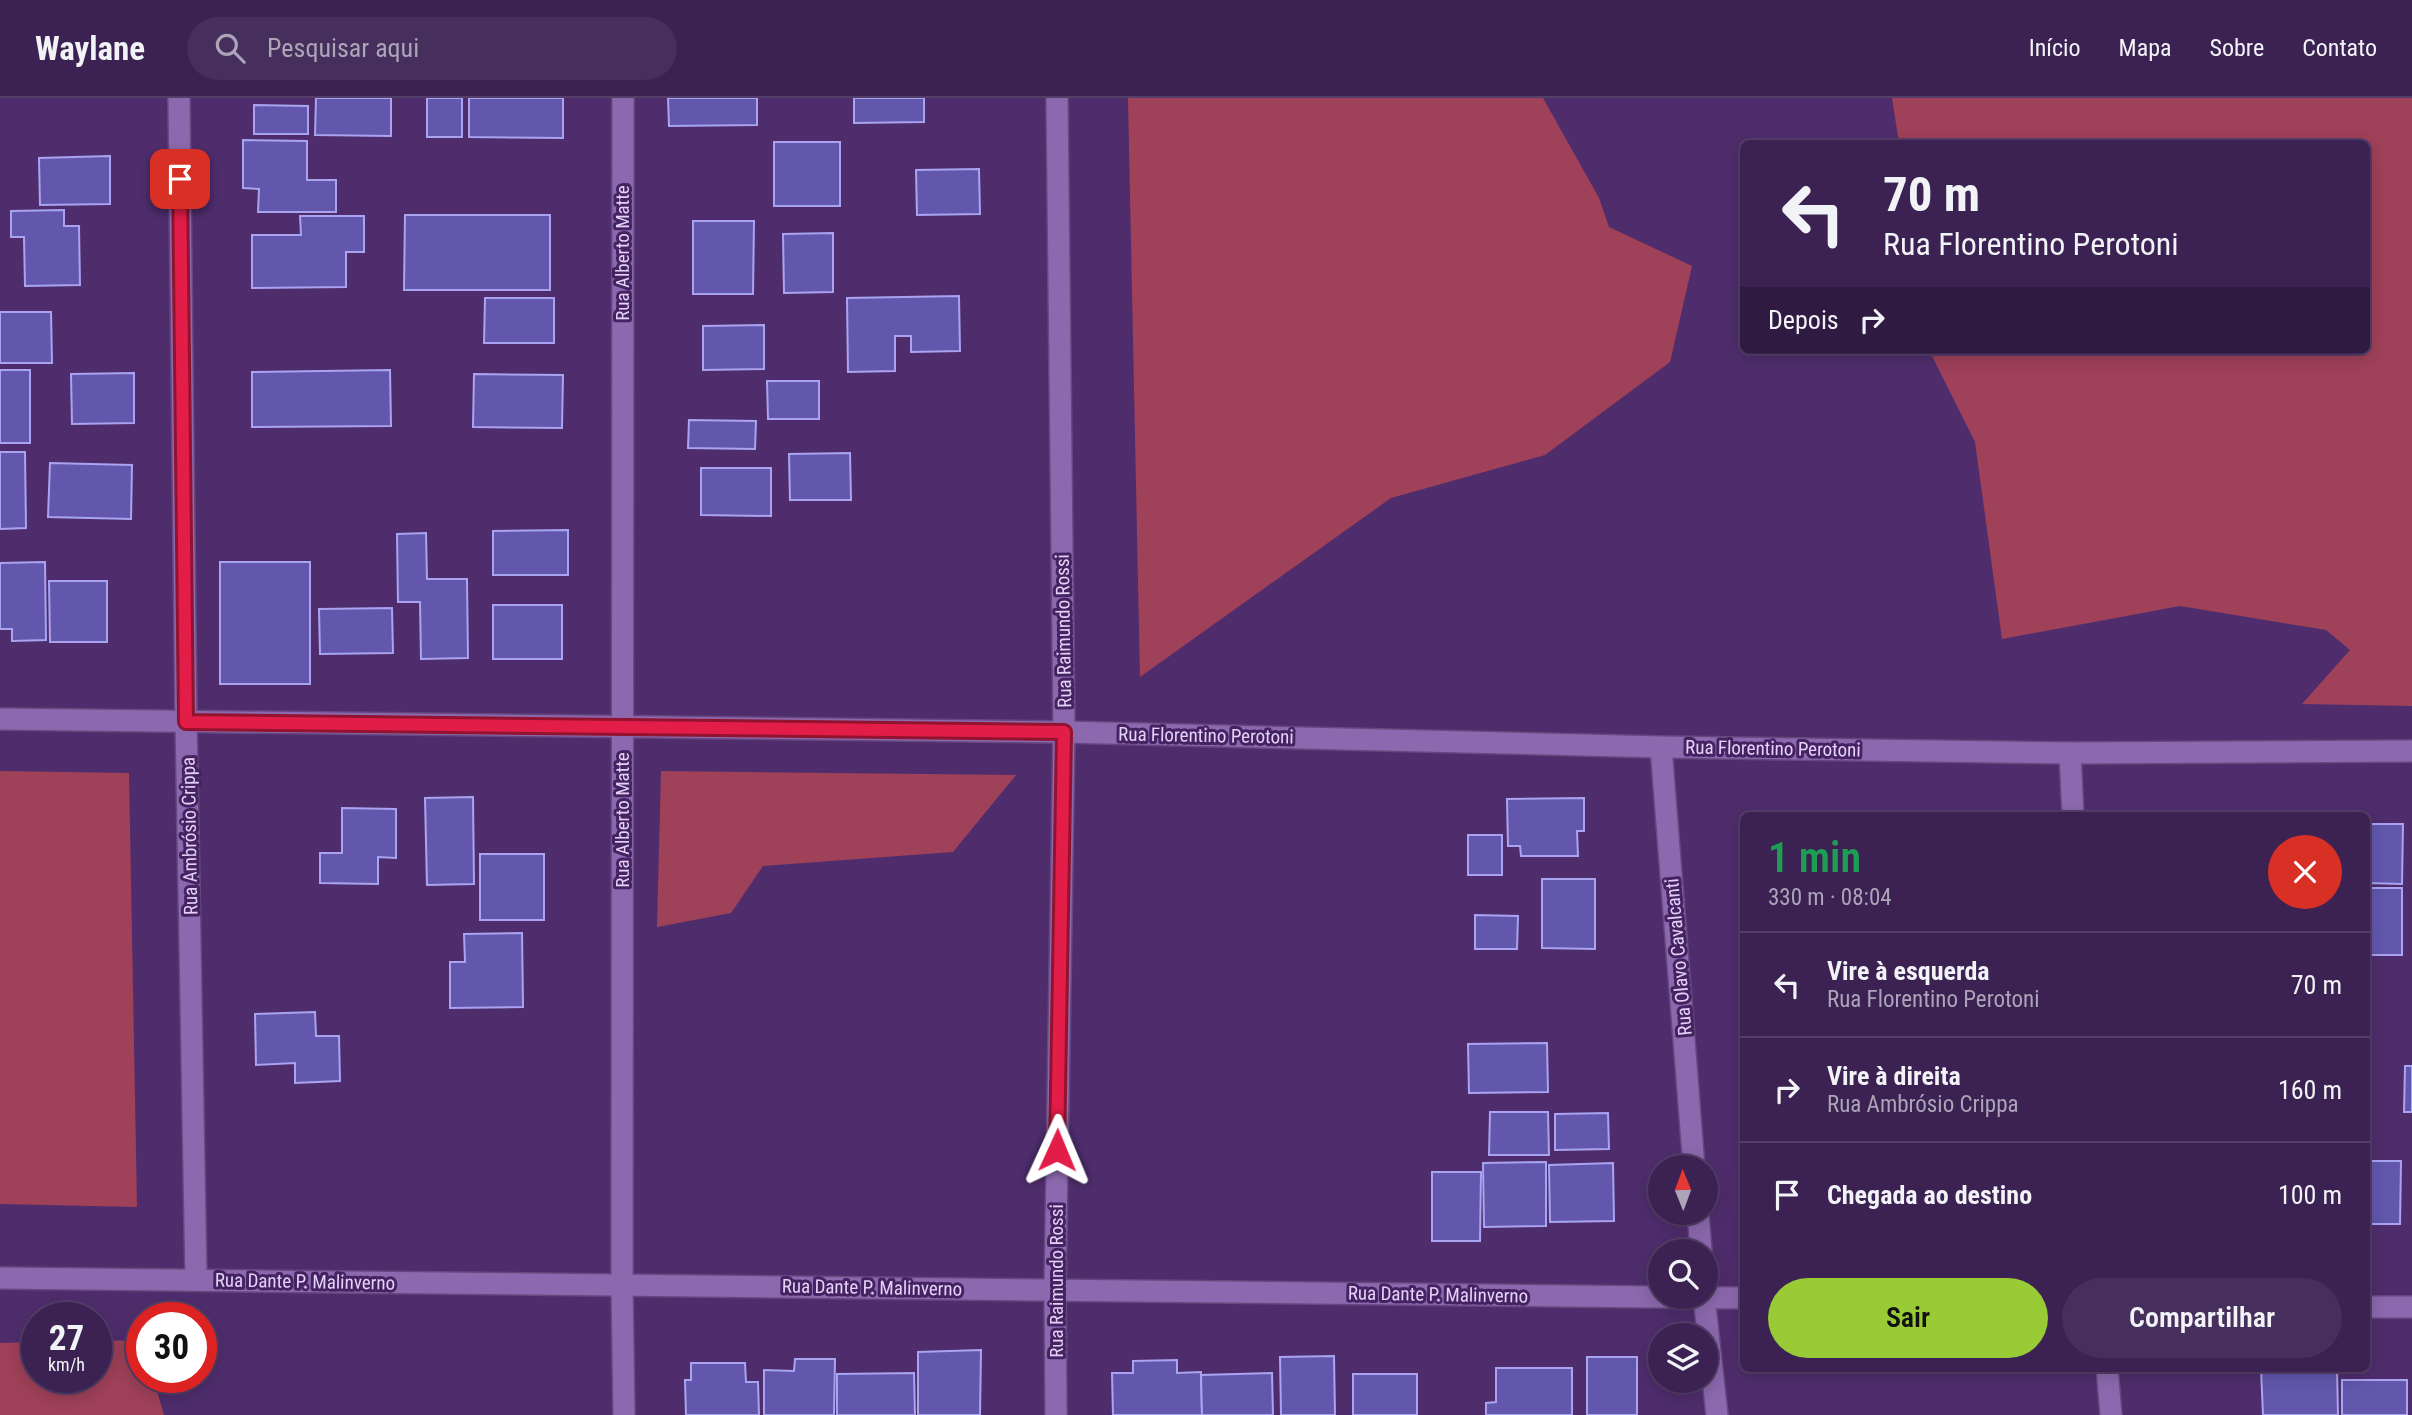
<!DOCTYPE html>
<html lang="pt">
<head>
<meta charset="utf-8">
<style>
  :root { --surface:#3b2252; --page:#462f5c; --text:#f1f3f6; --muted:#aca4b8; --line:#543f69; --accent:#99cb36 }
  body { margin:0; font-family:"Roboto Condensed",sans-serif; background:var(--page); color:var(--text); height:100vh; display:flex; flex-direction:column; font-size:26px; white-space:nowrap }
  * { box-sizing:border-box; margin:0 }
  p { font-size:23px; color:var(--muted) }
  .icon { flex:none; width:38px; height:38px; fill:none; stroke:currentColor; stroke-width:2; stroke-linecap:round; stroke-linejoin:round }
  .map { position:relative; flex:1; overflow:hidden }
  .side { position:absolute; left:1740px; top:714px; width:630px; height:560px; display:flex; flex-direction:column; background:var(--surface); border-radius:10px; box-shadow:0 4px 18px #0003,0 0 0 2px var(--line) }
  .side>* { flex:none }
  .top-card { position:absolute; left:1740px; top:42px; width:630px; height:214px; border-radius:10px; box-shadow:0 4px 18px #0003,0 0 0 2px var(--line); background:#3b2252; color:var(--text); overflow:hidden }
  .needle { width:46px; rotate:359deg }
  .tools { position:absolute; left:1648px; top:1057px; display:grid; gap:14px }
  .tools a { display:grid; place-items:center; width:70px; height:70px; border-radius:50%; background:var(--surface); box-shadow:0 4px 18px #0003,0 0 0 2px var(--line); font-size:35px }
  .speed { position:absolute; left:21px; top:1204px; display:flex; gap:14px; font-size:35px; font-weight:700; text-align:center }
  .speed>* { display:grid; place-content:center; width:91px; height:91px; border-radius:50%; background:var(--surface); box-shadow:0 4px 18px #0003,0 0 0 2px var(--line); line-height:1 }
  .speed small { font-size:18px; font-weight:400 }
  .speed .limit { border:10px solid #d22; background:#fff; color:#111 }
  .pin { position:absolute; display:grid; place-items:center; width:60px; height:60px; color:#fff; margin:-30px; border-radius:14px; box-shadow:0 4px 10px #0006 }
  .me { position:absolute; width:77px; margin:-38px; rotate:1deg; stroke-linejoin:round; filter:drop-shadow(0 0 5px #0008) }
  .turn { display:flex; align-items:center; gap:24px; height:147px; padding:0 28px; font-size:32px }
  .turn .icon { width:91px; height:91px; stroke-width:2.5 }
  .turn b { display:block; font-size:49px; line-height:60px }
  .then { display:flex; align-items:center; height:66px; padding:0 28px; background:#0003; gap:14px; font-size:26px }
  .round { display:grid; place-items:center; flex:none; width:74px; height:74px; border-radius:37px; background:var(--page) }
  .headline { display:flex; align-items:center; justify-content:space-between; height:119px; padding:0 28px }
  h1 { font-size:42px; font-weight:600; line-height:52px; color:#1e9e55 }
  .cta { display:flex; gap:14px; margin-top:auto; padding:14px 28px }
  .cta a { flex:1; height:80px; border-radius:42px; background:var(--accent); color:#111; font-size:28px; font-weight:600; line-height:80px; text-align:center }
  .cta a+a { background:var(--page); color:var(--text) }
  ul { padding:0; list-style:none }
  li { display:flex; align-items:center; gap:21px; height:105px; padding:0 28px; border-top:2px solid var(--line) }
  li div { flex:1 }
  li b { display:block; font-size:26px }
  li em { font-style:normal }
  header { display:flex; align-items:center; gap:42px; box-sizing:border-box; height:98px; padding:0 35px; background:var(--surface); border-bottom:2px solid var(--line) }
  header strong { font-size:33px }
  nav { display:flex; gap:38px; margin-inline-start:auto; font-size:24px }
  .search { width:490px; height:63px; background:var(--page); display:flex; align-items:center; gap:18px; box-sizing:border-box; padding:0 24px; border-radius:38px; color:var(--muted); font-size:26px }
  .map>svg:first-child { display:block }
  .green { fill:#9f4159 }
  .building { fill:#6257ad; stroke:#a9a4f0; stroke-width:2 }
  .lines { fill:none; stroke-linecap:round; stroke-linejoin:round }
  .minor-casing { stroke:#66477e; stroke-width:24 }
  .tertiary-casing { stroke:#66477e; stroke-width:24 }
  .minor { stroke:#8c69ae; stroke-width:21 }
  .tertiary { stroke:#8c69ae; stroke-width:21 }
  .route-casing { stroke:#92132f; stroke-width:18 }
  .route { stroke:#e11d48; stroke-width:12 }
  .labels { text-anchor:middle; stroke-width:6; stroke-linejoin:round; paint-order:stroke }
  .street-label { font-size:19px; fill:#e3d1f7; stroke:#452261 }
</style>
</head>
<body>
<header>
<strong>Waylane</strong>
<div class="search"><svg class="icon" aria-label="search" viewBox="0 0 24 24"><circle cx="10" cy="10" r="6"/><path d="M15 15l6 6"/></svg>Pesquisar aqui</div>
<nav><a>Início</a><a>Mapa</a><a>Sobre</a><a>Contato</a></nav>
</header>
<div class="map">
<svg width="2412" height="1317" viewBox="0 0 2412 1317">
  <rect width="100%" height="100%" fill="#4f2d6d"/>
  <g class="green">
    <polygon points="1128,0 1543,0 1599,100 1609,129 1692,168 1670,264 1545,357 1391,400 1140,579"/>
    <polygon points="1892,0 2412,0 2412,608 2302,606 2350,552 2326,532 2180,508 2002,541 1975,344 1929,252 2366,252 2366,46 1899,45"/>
    <polygon points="0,673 129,675 137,1109 0,1106"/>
    <polygon points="661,673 1016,677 953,754 763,768 731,815 657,829"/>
    <polygon points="142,1242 142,1279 153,1279 164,1317 0,1317 0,1245 37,1244 37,1279 96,1279 96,1243"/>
  </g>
  <g class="building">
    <polygon points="316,0 391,0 391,38 315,37"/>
    <rect x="427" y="0" width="35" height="39"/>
    <polygon points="469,0 563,0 563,40 469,39"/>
    <polygon points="668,0 757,0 757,27 669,28"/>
    <polygon points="854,0 924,0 924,24 854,25"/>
    <polygon points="254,7 308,8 308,36 254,36"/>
    <polygon points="243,42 307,43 307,82 336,82 336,114 258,114 259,91 243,90"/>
    <rect x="774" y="44" width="66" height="64"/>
    <polygon points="110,58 110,106 40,107 39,60"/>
    <polygon points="979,71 980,116 917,117 916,72"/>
    <polygon points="64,112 64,128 79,128 80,187 25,188 24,139 11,139 11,113"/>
    <polygon points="405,117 550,117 550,192 404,192"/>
    <polygon points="300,118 364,118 364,154 346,154 346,189 252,190 252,137 301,137"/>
    <polygon points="693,123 754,123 753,196 693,196"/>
    <polygon points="833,135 833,194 784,195 783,136"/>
    <polygon points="959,198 960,253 911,254 911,238 895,238 895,273 848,274 847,200"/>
    <polygon points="485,200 554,200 554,245 484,245"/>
    <polygon points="0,214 51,214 52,265 0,265"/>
    <polygon points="764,227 764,271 703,272 703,228"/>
    <rect x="0" y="272" width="30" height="73"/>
    <polygon points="390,272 391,328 252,329 252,274"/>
    <polygon points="134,275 134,325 72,326 71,276"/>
    <polygon points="474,276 563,277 562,330 473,329"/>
    <polygon points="767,283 819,283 819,321 768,321"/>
    <polygon points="689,322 756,323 755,351 688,350"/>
    <polygon points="0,354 25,354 26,430 0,431"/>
    <polygon points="850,355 851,402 790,402 789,356"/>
    <polygon points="50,365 132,367 131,421 48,419"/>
    <polygon points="701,370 771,370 771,418 701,417"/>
    <polygon points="568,432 568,477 493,477 493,433"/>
    <polygon points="426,435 427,481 467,481 468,560 421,561 420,504 398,504 397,436"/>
    <polygon points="45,464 46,542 12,543 12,531 0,531 0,465"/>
    <rect x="220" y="464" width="90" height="122"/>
    <polygon points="49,483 107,483 107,544 50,544"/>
    <rect x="493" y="507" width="69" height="54"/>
    <polygon points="392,510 393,555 320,556 319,511"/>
    <polygon points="473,699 474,786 427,787 425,700"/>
    <polygon points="1584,700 1584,733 1577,733 1578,758 1521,758 1520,748 1508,748 1507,701"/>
    <polygon points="342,710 396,711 396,760 378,759 378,786 320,785 320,755 342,755"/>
    <polygon points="2366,726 2403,726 2402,786 2366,785"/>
    <rect x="1468" y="737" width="34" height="40"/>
    <rect x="480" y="756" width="64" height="66"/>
    <polygon points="1542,781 1595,781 1595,851 1542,850"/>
    <rect x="2366" y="790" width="36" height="67"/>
    <polygon points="1475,817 1518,818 1517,851 1475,851"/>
    <polygon points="522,835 523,909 450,910 450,864 465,864 464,836"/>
    <polygon points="315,914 316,938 339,938 340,983 295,985 295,965 256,967 255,916"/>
    <polygon points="1547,945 1548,994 1469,995 1468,946"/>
    <polygon points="2405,968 2412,968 2412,1014 2404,1014"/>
    <polygon points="1490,1014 1548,1014 1549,1057 1489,1057"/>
    <polygon points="1608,1015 1609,1051 1555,1052 1555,1016"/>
    <polygon points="2366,1063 2401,1063 2400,1126 2366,1126"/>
    <polygon points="1546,1064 1546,1128 1484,1129 1483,1065"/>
    <polygon points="1613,1065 1614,1123 1550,1124 1549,1067"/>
    <polygon points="1432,1074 1481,1074 1480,1143 1432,1143"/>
    <polygon points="981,1252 980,1317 918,1317 918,1254"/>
    <polygon points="1334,1258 1335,1317 1281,1317 1280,1259"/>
    <rect x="1587" y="1259" width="50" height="58"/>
    <polygon points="795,1261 835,1261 834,1317 764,1317 764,1272 794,1273"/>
    <polygon points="1177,1262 1177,1275 1201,1274 1202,1317 1113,1317 1112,1275 1133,1275 1133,1263"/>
    <polygon points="691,1265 745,1265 746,1284 758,1284 759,1317 686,1317 685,1282 691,1282"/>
    <polygon points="1496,1270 1572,1270 1572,1317 1486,1317 1486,1305 1496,1304"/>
    <polygon points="2337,1270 2338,1317 2263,1317 2261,1271"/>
    <polygon points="914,1275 915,1317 837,1317 837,1276"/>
    <polygon points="1272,1275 1273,1317 1202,1317 1201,1277"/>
    <rect x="1353" y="1276" width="64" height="41"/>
    <rect x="2342" y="1282" width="65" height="35"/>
  </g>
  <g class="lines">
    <defs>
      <g id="minor">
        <polyline points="179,0 186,623 196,1182"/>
        <polyline points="0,621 1064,634 1661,649 2070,655 2412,653"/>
        <polyline points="1661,649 1694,1069"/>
        <polyline points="2070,655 2073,718"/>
        <polyline points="1698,1115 1701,1153"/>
        <polyline points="0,1180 1743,1200"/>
        <polyline points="1704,1199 1717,1317"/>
        <polyline points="2366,1209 2412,1209"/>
        <polyline points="2107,1270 2111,1317"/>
        <polyline points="1056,1317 1055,1191 1064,634 1057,0"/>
      </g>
      <polyline id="tertiary" points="623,0 622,1187 624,1317"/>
    </defs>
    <use href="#minor" class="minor-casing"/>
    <use href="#tertiary" class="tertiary-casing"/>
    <use href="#minor" class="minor"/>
    <use href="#tertiary" class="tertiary"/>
  </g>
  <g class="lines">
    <defs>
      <polyline id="route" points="180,81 186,624 1064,634 1057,1052"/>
    </defs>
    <use href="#route" class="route-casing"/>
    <use href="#route" class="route"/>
  </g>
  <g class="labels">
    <g class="street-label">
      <text transform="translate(622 155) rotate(-90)" y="7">Rua Alberto Matte</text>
      <text transform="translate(1063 533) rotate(-91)" y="7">Rua Raimundo Rossi</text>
      <text transform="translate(1206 637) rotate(1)" y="7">Rua Florentino Perotoni</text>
      <text transform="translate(1773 650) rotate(1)" y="7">Rua Florentino Perotoni</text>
      <text transform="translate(622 722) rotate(-90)" y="7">Rua Alberto Matte</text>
      <text transform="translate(189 738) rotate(-91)" y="7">Rua Ambrósio Crippa</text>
      <text transform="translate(1678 859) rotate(-95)" y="7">Rua Olavo Cavalcanti</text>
      <text transform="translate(305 1183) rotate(1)" y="7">Rua Dante P. Malinverno</text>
      <text transform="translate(1056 1183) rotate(-90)" y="7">Rua Raimundo Rossi</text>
      <text transform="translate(872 1189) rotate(1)" y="7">Rua Dante P. Malinverno</text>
      <text transform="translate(1438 1196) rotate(1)" y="7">Rua Dante P. Malinverno</text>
    </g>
  </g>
</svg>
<div class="tools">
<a><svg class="needle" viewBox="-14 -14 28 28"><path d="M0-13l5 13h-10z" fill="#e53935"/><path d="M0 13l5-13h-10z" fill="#aca4b8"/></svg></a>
<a><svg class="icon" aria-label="search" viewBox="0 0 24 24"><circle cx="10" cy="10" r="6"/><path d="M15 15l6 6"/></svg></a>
<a><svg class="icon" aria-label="layers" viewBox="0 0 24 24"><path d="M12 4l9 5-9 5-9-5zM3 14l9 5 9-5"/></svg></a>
</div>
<div class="speed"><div>27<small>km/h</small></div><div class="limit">30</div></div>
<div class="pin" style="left:180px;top:81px;background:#d93025"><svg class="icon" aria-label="arrive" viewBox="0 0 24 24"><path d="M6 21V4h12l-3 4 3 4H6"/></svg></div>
<svg class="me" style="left:1057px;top:1052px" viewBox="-20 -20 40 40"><path d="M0-17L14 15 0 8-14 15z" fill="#e11d48" stroke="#fff" stroke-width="4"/></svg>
<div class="top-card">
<div class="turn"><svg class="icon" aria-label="left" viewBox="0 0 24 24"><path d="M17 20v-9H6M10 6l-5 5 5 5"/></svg><div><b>70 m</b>Rua Florentino Perotoni</div></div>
<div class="then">Depois<svg class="icon" aria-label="right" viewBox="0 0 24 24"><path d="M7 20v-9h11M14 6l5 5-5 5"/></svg></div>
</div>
<section class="side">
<div class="headline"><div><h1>1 min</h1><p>330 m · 08:04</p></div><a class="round" style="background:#d93025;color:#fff"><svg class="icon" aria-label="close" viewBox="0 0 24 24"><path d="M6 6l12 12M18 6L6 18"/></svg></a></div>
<ul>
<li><svg class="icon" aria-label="left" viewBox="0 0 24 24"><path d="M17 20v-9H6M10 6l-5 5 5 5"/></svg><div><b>Vire à esquerda</b><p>Rua Florentino Perotoni</p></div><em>70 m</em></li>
<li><svg class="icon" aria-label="right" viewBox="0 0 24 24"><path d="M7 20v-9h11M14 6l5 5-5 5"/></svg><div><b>Vire à direita</b><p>Rua Ambrósio Crippa</p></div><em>160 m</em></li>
<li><svg class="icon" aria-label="arrive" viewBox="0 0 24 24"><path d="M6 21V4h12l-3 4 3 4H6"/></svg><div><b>Chegada ao destino</b></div><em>100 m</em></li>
</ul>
<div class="cta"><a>Sair</a><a>Compartilhar</a></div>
</section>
</div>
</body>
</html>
